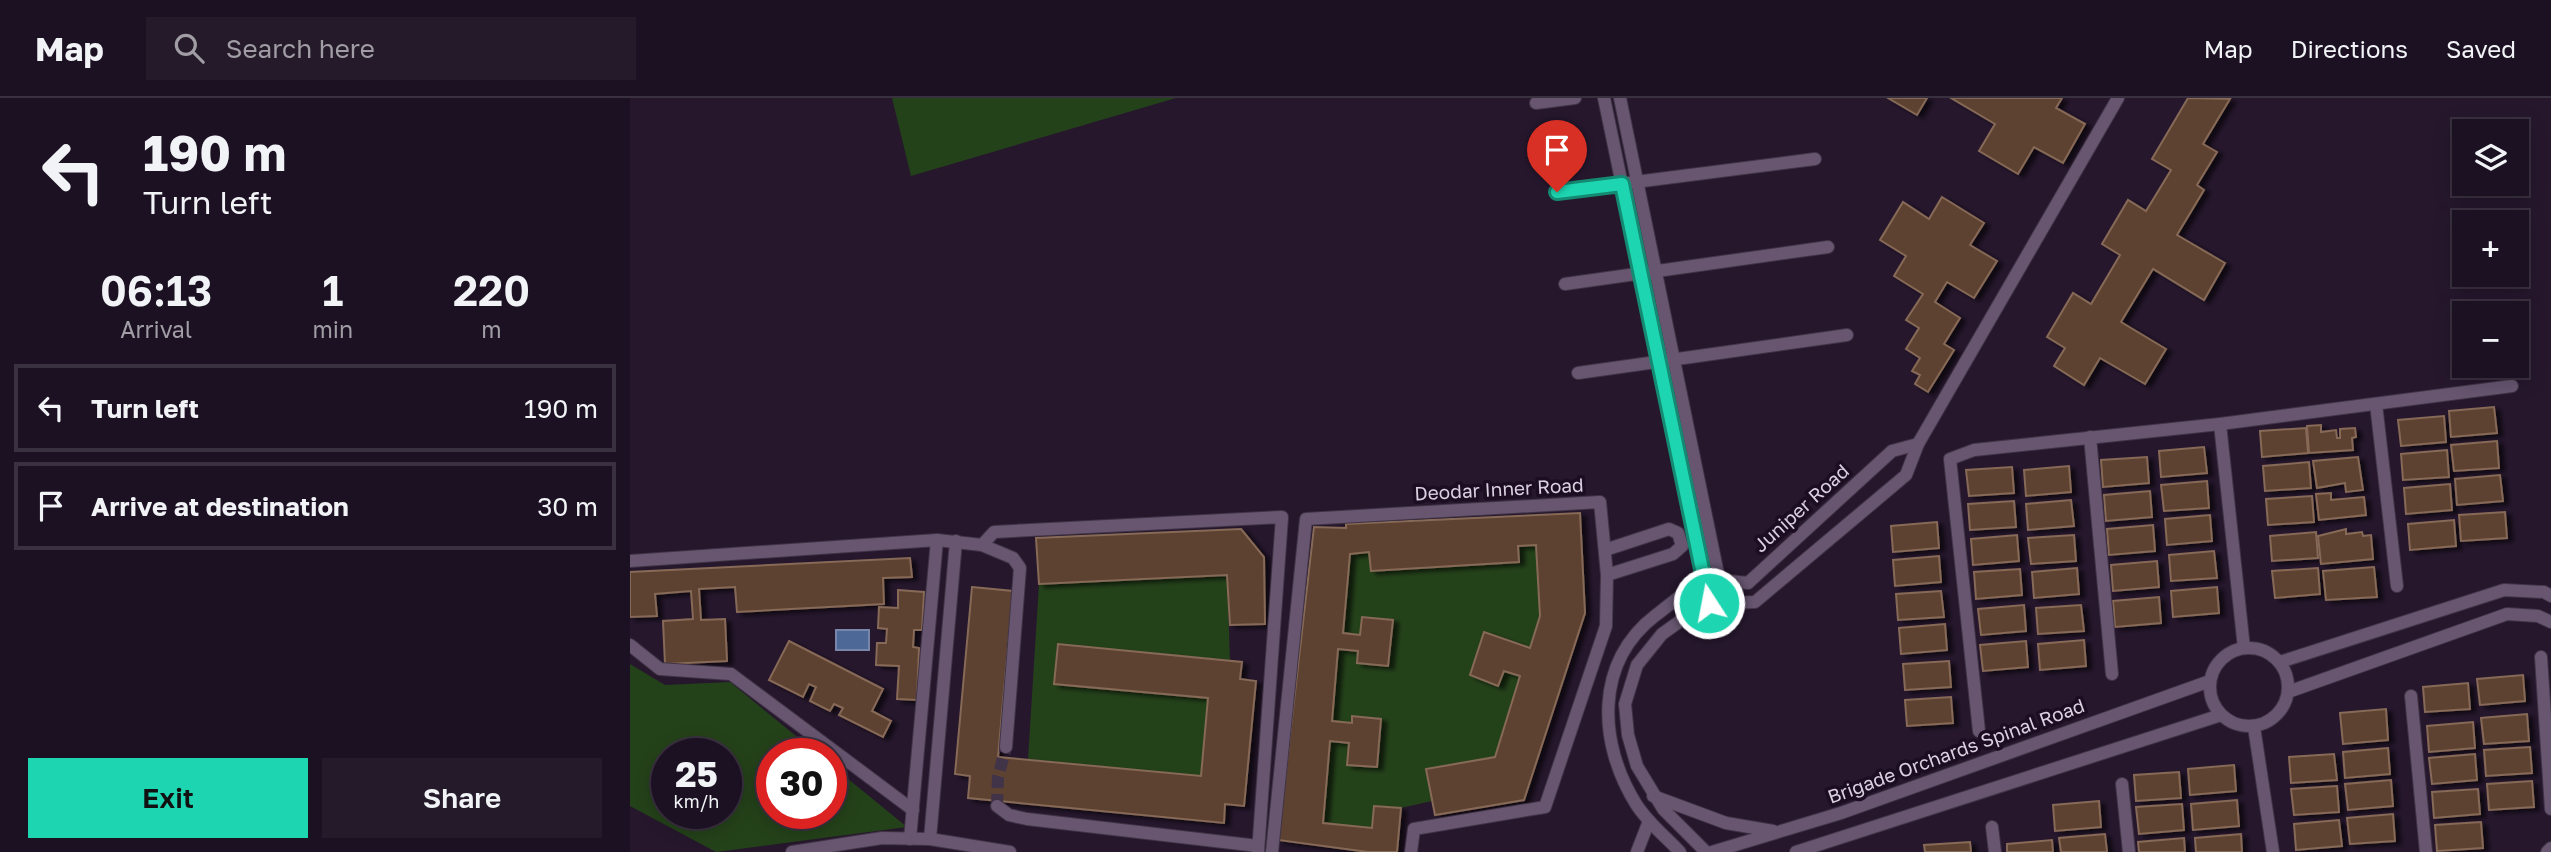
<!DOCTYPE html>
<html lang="en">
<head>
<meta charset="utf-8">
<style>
  :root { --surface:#1c1122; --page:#251a2a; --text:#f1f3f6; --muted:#a09da5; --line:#3a3140; --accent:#1ed5b1 }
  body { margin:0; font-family:"Golos Text",sans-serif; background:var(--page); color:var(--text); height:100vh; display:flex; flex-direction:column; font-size:26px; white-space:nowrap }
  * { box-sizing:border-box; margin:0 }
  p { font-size:23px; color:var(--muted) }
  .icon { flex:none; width:38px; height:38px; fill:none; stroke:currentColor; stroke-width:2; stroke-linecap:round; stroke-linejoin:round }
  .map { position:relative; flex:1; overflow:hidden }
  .details { display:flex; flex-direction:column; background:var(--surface); width:630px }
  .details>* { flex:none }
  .top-card { background:#1c1122; color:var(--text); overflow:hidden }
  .tools { position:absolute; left:1822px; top:21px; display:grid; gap:14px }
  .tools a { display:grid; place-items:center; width:77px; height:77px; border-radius:0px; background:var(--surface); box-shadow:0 4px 18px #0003,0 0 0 2px var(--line); font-size:35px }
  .speed { position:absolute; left:21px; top:640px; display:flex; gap:14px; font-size:35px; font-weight:700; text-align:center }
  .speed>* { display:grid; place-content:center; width:91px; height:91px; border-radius:50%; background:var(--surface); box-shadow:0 4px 18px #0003,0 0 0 2px var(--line); line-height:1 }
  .speed small { font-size:18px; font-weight:400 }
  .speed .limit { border:10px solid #d22; background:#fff; color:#111 }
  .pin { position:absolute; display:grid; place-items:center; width:60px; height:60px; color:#fff; margin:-72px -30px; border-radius:50% 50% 50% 0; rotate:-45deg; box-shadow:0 0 7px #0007 }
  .pin .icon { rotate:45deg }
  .me { position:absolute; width:77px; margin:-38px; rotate:349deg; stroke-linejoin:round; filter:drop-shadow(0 0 5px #0008) }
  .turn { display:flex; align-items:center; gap:24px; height:147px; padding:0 28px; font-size:32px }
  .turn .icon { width:91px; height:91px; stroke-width:2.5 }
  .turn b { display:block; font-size:49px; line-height:60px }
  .eta { display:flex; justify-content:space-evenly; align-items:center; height:119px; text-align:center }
  .eta b { font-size:42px; font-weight:600; line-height:49px }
  .primary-button { display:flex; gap:14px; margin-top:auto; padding:14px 28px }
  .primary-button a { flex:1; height:80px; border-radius:0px; background:var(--accent); color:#111; font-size:28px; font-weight:600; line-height:80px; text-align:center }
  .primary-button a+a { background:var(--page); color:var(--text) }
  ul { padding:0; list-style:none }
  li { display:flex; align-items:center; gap:21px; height:88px; margin:0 14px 10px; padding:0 14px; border:4px solid var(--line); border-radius:0px }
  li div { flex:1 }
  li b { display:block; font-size:26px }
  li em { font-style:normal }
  header { display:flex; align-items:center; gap:42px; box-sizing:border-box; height:98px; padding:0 35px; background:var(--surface); border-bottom:2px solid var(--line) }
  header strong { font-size:33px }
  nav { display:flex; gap:38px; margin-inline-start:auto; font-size:24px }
  .search { width:490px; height:63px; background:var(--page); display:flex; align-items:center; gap:18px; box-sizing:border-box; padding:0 24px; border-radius:0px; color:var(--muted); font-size:26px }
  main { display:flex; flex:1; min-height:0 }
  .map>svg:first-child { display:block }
  .green { fill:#24421a; fill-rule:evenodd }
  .water { fill:#4d6796; stroke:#7886ac; stroke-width:2 }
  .building { fill:#5d4230; stroke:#866956; stroke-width:2; filter:url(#shadow) }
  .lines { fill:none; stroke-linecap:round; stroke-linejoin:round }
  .street-tunnel { stroke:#413348; stroke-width:12; stroke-dasharray:12 6; stroke-linecap:butt }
  .street-casing { stroke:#403446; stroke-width:14 }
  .street { stroke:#685671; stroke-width:12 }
  .route-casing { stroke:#148a73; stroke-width:18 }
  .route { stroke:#1ed5b1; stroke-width:12 }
  .labels { text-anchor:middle; stroke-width:7; stroke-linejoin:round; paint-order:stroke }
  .street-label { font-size:19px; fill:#dbd0e0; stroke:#1c0d23 }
</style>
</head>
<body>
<header>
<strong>Map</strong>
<div class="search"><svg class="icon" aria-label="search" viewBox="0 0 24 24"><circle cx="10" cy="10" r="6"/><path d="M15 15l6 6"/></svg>Search here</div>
<nav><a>Map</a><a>Directions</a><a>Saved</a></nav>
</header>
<main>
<section class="details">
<div class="top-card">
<div class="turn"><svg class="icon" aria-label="left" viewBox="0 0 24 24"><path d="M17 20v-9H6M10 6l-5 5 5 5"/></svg><div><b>190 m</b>Turn left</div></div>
</div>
<div class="eta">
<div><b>06:13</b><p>Arrival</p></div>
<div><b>1</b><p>min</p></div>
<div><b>220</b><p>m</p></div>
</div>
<ul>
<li><svg class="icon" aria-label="left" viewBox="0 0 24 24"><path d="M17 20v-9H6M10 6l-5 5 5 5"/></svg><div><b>Turn left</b></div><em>190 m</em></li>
<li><svg class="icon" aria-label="arrive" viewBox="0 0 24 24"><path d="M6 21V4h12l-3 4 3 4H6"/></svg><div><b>Arrive at destination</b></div><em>30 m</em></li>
</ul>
<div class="primary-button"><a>Exit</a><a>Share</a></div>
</section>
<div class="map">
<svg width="1921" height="754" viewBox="0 0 1921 754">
  <defs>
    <filter id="shadow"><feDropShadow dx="5.5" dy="3" stdDeviation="2" flood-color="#0009"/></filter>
  </defs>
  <rect width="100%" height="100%" fill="#26172d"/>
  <g class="green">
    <polygon points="262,0 546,0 281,78"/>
    <polygon points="906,447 910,518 900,550 854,534 840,577 868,588 874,573 890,578 865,659 797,671 802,703 771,710 744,708 742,730 693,725 700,643 719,645 718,667 747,669 751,621 723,618 722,625 702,623 708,551 728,553 727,565 758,568 762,522 732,519 730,537 713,535 720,456 739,454 741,472 889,463 888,448"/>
    <polygon points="597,477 600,562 427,546 424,586 578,600 571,678 398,661 409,486"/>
    <path d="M 0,566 L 35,587 L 100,584 L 188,656 L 142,656 L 142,716 L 201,716 L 201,667 L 277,729 L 86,754 L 0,708 ZM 37,656 L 96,656 L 96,716 L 37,716 Z"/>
  </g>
  <rect class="water" x="206" y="532" width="33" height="20"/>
  <g class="building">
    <polygon points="1258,0 1297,0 1287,17"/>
    <polygon points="1321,0 1432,0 1426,10 1455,26 1433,65 1404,49 1388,76 1349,53 1365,26"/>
    <polygon points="1558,0 1600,1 1573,46 1587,54 1567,87 1574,92 1547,137 1595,165 1574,202 1523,171 1491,224 1536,251 1515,286 1470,260 1454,287 1424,268 1435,250 1417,239 1443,195 1461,206 1490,157 1472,146 1498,102 1516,113 1541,72 1522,61"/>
    <polygon points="1312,99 1354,125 1340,147 1367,163 1344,200 1317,184 1305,204 1330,220 1314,246 1324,252 1298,294 1285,286 1290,277 1282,273 1290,260 1276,251 1289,230 1276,222 1293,196 1264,178 1276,158 1250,142 1273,104 1299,121"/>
    <polygon points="1864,309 1867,335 1821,339 1819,313"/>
    <polygon points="1814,318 1816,344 1771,348 1768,322"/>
    <polygon points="1691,327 1691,334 1706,332 1707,340 1710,340 1710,331 1725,330 1726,339 1722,340 1723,352 1679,355 1677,328"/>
    <polygon points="1676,330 1678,355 1632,359 1630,333"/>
    <polygon points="1867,343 1869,370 1824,373 1821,347"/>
    <polygon points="1574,349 1577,375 1531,379 1529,353"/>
    <polygon points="1817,352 1819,379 1773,382 1771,356"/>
    <polygon points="1517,359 1519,385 1473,389 1471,362"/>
    <polygon points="1728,359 1733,392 1716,394 1715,385 1687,390 1683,363"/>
    <polygon points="1679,364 1681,390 1635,393 1633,368"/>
    <polygon points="1439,368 1441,394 1396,398 1394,372"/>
    <polygon points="1382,369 1384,395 1339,398 1336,372"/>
    <polygon points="1870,377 1873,403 1827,407 1825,381"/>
    <polygon points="1577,383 1579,410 1534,413 1531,387"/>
    <polygon points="1820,386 1822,412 1776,416 1774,390"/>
    <polygon points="1520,393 1522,419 1476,423 1474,397"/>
    <polygon points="1701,395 1701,402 1734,399 1736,417 1689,422 1686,396"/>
    <polygon points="1682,398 1684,424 1638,427 1636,401"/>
    <polygon points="1441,402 1444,428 1398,432 1396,406"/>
    <polygon points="1384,403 1386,429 1340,432 1338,406"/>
    <polygon points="1875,414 1877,440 1831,443 1829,417"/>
    <polygon points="950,415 955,515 894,702 805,717 796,671 865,659 890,578 874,573 868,588 840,577 854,534 900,550 910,518 906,447 888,448 889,464 741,473 739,454 720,456 713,535 730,537 732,519 763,522 758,568 727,565 728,553 708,551 702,623 722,625 722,618 751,621 747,669 717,667 719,645 700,643 693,725 742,730 744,708 771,710 767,754 738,754 648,742 684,429 716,430 716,426"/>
    <polygon points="1580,417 1582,443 1537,447 1535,421"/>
    <polygon points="1824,422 1826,448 1780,452 1778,426"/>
    <polygon points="1307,424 1309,450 1263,454 1261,428"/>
    <polygon points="1523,427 1525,453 1479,457 1477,431"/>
    <polygon points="611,431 634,459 635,526 600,527 597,477 409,486 406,440"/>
    <polygon points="1716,431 1716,436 1732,434 1733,438 1741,437 1743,461 1691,466 1688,438"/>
    <polygon points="1686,434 1688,460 1642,463 1640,438"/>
    <polygon points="1387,437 1389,463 1343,467 1341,441"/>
    <polygon points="1444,437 1446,463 1401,466 1398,440"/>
    <polygon points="1584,453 1587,480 1541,483 1539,457"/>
    <polygon points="1309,458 1311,484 1265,488 1263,462"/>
    <polygon points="280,460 282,479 253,480 254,506 107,514 105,489 69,491 71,522 95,521 97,563 35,566 33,523 63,521 61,493 25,496 27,518 0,519 0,474"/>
    <polygon points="1527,463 1529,489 1483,493 1481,467"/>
    <polygon points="1744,469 1747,499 1696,502 1693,473"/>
    <polygon points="1447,470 1449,496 1404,500 1402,474"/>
    <polygon points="1688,470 1690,496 1645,500 1642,473"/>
    <polygon points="1390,471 1392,497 1346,501 1344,474"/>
    <polygon points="342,489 383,493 368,659 571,678 578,600 424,586 428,546 612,564 610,581 626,583 614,708 595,706 594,725 338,700 340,678 325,676"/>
    <polygon points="1587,489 1589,515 1543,519 1541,493"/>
    <polygon points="268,492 294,494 292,532 284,532 283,549 289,550 287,602 267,601 269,568 246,567 247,545 256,545 257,531 248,530 249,509 268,510"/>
    <polygon points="1311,493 1314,519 1268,522 1266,496"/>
    <polygon points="1529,499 1531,525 1485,529 1483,503"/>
    <polygon points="1394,507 1396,533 1351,537 1348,511"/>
    <polygon points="1451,507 1454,533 1408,536 1406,510"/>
    <polygon points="1315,526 1317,552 1271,556 1269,530"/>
    <polygon points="1454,542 1456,568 1410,572 1408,546"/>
    <polygon points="159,543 253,591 242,613 261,623 253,639 209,617 213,610 204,606 200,613 180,603 186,589 179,586 173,599 139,582"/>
    <polygon points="1396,543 1398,569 1353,573 1350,547"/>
    <polygon points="1319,563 1321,589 1275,592 1273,566"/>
    <polygon points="1893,577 1895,603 1850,607 1847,581"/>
    <polygon points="1838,585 1840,611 1795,614 1793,589"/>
    <polygon points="1321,599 1323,625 1277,628 1275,602"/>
    <polygon points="1756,611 1758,642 1713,646 1710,615"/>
    <polygon points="1897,616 1899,643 1854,646 1851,620"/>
    <polygon points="1843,624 1845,650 1799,654 1797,628"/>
    <polygon points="1900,649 1902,675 1856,678 1854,652"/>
    <polygon points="1758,650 1760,676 1715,680 1713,654"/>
    <polygon points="1704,656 1707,682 1661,685 1659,659"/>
    <polygon points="1845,656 1847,682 1802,686 1799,660"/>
    <polygon points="1604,667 1606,693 1560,697 1558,671"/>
    <polygon points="1549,674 1551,700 1506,703 1504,677"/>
    <polygon points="1761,682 1763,708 1718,712 1715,686"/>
    <polygon points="1902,683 1904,709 1859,712 1857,686"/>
    <polygon points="1707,688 1709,714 1664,717 1661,691"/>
    <polygon points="1848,691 1850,716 1804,720 1802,694"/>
    <polygon points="1607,702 1609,728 1563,732 1561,706"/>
    <polygon points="1469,703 1471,729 1425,733 1423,707"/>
    <polygon points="1552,706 1554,732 1509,736 1506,709"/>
    <polygon points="1763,716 1765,743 1720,746 1717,720"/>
    <polygon points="1709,722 1712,748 1666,752 1664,726"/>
    <polygon points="1851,724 1853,750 1807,753 1805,727"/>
    <polygon points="1475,736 1477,754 1431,754 1429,740"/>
    <polygon points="1611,736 1612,754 1566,754 1565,740"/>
    <polygon points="1554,740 1555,754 1509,754 1508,744"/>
    <polygon points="1422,742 1423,754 1377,754 1377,746"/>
    <polygon points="1340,744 1341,754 1295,754 1294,747"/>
  </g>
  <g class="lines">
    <polyline class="street-tunnel" points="367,708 368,679 376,649"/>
    <defs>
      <g id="street">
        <polyline points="974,0 1079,505"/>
        <polyline points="990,0 1094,505"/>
        <polyline points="906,5 945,0"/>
        <polyline points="927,94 1185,61"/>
        <polyline points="935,186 1198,149"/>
        <polyline points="948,275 1217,237"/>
        <polyline points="1746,306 1767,488"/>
        <polyline points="1590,326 1614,550"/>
        <polyline points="1460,339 1482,576"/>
        <polyline points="352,447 383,460 390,470 376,649"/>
        <polyline points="975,452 1039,431 1048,435 1052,448 1043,456 977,477"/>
        <polyline points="0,463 307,442 352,447 364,434 652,419 628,754"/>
        <polyline points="0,547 30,571 101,576 283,712"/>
        <circle cx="1619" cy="589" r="39"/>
        <polyline points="1911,559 1921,711"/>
        <polyline points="1650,564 1874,492 1914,494 1921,498"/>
        <polyline points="1658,594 1877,516 1908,518 1921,524"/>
        <polyline points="1781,598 1796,754"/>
        <polyline points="1624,629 1643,754"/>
        <polyline points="1349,633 1320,361 1344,352 1590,326 1882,288"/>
        <polyline points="1492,686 1499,754"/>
        <polyline points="1023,698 1096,725 1143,733"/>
        <polyline points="367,708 379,717 397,721 628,748"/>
        <polyline points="1362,729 1365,754"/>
        <polyline points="280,741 307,442"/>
        <polyline points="300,741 326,443"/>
        <polyline points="162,754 252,740 300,741 380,754"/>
        <polyline points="642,754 676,421 970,404 977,477 976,528 915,709 784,731 781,754"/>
        <polyline points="1007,754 1019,723"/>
        <path d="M 1050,754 C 1035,738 1018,725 1006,706 C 968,645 964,564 1026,517 C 1037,509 1062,487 1075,483 C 1086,480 1105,484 1118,485 L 1262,353 L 1288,346"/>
        <polyline points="1076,754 1033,711 1007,668 998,637 995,606 1007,567 1032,536 1074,506 1125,504 1276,377 1288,346 1488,0"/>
        <polyline points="1082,754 1211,715 1580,583"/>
        <polyline points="1166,754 1591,617"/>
        <polyline points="1917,754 1921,750"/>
      </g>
    </defs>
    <use href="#street" class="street-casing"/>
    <use href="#street" class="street"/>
  </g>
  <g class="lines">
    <defs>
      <polyline id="route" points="927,94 992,86 1079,505"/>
    </defs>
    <use href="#route" class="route-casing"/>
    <use href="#route" class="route"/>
  </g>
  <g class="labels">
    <g class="street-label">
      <text transform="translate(869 391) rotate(-3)" y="7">Deodar Inner Road</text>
      <text transform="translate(1171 410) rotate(-42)" y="7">Juniper Road</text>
      <text transform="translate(1326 653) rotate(-20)" y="7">Brigade Orchards Spinal Road</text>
    </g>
  </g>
</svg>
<div class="tools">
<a><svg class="icon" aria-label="layers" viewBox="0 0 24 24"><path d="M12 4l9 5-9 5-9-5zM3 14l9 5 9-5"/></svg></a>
<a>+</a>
<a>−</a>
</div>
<div class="speed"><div>25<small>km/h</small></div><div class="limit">30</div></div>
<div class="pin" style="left:927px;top:94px;background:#d93025"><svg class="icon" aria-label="arrive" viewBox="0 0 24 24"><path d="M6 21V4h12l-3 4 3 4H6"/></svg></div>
<svg class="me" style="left:1079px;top:505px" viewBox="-20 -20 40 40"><circle r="17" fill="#1ed5b1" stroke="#fff" stroke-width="3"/><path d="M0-11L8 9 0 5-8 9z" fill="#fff"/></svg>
</div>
</main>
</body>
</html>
